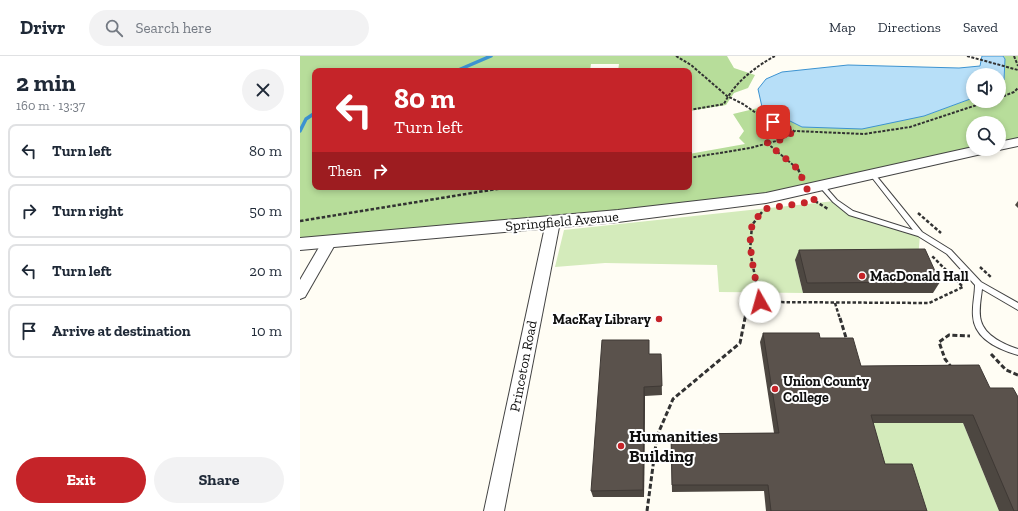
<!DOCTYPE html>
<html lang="en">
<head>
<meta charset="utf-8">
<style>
  :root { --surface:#fff; --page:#f2f2f3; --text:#1f2937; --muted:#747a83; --line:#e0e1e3; --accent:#c52429 }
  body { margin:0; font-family:"Zilla Slab",serif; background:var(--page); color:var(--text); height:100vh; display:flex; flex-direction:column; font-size:15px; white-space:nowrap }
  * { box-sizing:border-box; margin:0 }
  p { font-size:13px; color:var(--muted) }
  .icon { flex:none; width:22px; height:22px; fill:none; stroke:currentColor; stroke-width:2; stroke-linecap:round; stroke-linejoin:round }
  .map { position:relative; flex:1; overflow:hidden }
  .drawer { display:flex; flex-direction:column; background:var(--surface); width:300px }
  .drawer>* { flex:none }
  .banner { position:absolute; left:12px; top:12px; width:380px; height:122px; border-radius:8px; box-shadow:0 2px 6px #0003; background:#c52429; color:#fff; overflow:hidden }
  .controls { position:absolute; left:666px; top:12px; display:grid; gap:8px }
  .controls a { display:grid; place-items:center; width:40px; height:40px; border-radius:50%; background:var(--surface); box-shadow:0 2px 6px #0003; font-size:20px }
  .pin { position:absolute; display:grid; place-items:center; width:34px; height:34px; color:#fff; margin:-17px; border-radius:8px; box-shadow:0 2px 6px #0006 }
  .me { position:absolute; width:44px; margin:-22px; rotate:353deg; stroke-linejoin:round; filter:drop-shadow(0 0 3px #0008) }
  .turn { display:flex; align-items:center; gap:14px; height:84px; padding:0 16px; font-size:18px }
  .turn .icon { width:52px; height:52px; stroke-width:2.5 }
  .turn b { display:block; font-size:28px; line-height:34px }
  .then { display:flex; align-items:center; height:38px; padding:0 16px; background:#0003; gap:8px; font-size:15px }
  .round { display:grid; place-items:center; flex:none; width:42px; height:42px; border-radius:21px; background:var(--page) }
  .headline { display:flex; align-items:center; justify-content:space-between; height:68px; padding:0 16px }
  h1 { font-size:24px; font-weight:800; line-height:30px }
  .cta { display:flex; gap:8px; margin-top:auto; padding:8px 16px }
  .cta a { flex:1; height:46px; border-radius:24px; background:var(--accent); color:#fff; font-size:16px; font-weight:800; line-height:46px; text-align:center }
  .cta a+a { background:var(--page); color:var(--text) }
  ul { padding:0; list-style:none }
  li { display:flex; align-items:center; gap:12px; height:54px; margin:0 8px 6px; padding:0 8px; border:2px solid var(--line); border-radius:8px }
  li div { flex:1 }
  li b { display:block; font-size:15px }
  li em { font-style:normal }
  header { display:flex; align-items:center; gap:24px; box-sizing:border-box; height:56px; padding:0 20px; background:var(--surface); border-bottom:1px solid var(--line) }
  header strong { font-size:19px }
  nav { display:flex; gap:22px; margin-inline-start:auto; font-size:14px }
  .search { width:280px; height:36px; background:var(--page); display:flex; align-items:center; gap:10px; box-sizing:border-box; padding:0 14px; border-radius:22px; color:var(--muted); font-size:15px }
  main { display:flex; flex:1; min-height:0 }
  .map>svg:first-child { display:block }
  .green { fill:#d4ebbb }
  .forest { fill:#b7dd9a }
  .water { fill:#b7dff8; stroke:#3c93d1 }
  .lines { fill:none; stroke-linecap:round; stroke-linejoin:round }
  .stream { stroke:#3c93d1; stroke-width:3.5 }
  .service-casing { stroke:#434343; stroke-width:2 }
  .minor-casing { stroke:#434343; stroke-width:2 }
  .tertiary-casing { stroke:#434343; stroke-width:2 }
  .path-far2 { stroke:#323232; stroke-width:2; stroke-dasharray:3 1.5; stroke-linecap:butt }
  .path-far1 { stroke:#323232; stroke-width:2.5; stroke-dasharray:3.5 2; stroke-linecap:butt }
  .path { stroke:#323232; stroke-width:3; stroke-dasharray:5 2.5; stroke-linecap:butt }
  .service { fill:#fff; fill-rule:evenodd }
  .minor { fill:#fff; fill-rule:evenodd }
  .tertiary { fill:#fff; fill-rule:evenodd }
  .wall { fill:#4d4741 }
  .shaded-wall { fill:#3f3935 }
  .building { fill:#5a524c; stroke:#3f3935 }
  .route { stroke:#c52429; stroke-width:7; stroke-dasharray:0 12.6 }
  .poi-dot { fill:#c52429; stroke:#fff; stroke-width:1.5 }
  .labels { text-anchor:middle; stroke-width:4; stroke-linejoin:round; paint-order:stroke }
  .street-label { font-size:14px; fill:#101010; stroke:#fff }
  .poi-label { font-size:14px; font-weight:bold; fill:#101010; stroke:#fff; text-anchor:start }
  .near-poi-label { font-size:17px; font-weight:bold; fill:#101010; stroke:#fff; text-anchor:start }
</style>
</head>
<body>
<header>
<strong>Drivr</strong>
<div class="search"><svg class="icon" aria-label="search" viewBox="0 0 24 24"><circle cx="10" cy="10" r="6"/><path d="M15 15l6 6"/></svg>Search here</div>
<nav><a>Map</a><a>Directions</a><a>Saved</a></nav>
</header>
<main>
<section class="drawer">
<div class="headline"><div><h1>2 min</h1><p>160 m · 13:37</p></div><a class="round"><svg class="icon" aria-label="close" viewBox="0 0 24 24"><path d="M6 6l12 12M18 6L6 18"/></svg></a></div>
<ul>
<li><svg class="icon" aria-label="left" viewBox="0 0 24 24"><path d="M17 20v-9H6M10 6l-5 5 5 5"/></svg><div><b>Turn left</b></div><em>80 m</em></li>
<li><svg class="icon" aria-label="right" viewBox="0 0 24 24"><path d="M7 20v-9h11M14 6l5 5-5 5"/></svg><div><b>Turn right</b></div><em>50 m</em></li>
<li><svg class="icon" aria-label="left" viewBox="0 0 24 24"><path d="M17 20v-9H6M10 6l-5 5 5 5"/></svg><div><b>Turn left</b></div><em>20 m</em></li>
<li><svg class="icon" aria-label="arrive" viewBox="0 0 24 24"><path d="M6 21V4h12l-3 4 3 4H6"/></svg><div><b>Arrive at destination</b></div><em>10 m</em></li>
</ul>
<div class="cta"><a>Exit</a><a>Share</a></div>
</section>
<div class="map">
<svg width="718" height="455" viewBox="0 0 718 455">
  <rect width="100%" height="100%" fill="#fffdf4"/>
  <g class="green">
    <polygon points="535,145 551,157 620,178 618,204 495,204 503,237 419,236 417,209 305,207 255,211 264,174"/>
    <polygon points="564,367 663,367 699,455 616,455 577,415"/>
  </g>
  <polygon class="forest" points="0,0 427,0 434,12 455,19 448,32 434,37 426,49 389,55 389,15 318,15 319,8 291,8 290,15 15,15 15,131 389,131 389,98 445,88 439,82 444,75 433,58 462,51 502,71 624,60 673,42 673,45 699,45 699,29 704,24 705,3 703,0 718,0 718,85 699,89 699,67 673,67 673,93 466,142 0,188"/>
  <polygon class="water" points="682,0 703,0 705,3 704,24 699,29 699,19 673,19 673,42 624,60 562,73 502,71 462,51 458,33 466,23 482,16 548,9 659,12 680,10"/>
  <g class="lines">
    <g class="stream">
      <polyline points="156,15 191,0"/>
      <polyline points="0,75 6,63 15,57"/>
    </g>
    <defs>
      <path id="service" d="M 572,116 L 574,117 L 622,176 L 651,194 L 681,226 L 718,247 L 718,254 L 682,233 C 681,243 678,255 681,265 C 685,280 705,289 718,293 L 718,299 C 700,294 674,283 673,260 C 672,250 675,239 675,229 L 647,198 L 618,180 L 549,159 L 533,146 L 518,129 L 521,127 L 523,128 L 537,144 L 553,155 L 613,174 L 570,119 L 569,118 Z"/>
      <g id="minor">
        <polygon points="253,161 258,163 260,166 204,455 184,455 246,166 248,163"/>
        <polygon points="30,180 35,181 37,185 5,241 0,243 0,224 25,181"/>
      </g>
      <g id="tertiary">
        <polygon points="718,82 718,90 699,94 694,93 699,93 699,86"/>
        <polygon points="673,91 673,93 693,93 691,96 686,97 466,147 318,166 0,194 0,182 318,154 466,137"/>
      </g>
    </defs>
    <use href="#service" class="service-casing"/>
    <use href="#minor" class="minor-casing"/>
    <use href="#tertiary" class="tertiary-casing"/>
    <g class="path-far2">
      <polyline points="376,0 391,9 427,40 443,48 462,61 494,75"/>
      <polyline points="667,0 718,14"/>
      <polyline points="714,0 718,10"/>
      <polyline points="699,42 714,36 718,32"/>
      <path d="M 389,54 L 424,48 C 434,27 455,11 475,0"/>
      <polyline points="467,87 499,114"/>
      <polyline points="389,102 450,92 480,84 495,75 564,78 610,71 689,45"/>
    </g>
    <g class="path-far1">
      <polyline points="498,113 502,122"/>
      <polyline points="515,145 528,153"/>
      <polyline points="462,156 452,169 450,195 460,246 629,247 663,231 631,199"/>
      <polyline points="618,157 641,177"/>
      <polyline points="0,165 209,131"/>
      <polyline points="680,211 692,222"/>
      <polyline points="535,247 540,263"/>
      <polyline points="445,263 445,260 460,246"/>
    </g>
    <g class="path">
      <polyline points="540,262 547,285"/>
      <polyline points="691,298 706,314 718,319"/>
      <polyline points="652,312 645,303 639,286 649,279 670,280"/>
      <polyline points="347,455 357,380 373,343 440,287 445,262"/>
    </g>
    <use href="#service" class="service"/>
    <use href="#minor" class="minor"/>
    <use href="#tertiary" class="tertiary"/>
  </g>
  <g class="wall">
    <polygon points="718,145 718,152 715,149"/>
    <polygon points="499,194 640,226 633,237 503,237 495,204"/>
    <polygon points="463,277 520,282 561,310 679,309 718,455 699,455 663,367 573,367 585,408 627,455 466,455 464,435 372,436 371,378 474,377 460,286"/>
    <polygon points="350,298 361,298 362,339 345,340 344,441 293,441 291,435"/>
  </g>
  <polygon class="shaded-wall" points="344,331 345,340 344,441 343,434"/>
  <g class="building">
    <polygon points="625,193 640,226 507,227 499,194"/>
    <polygon points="463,277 519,277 520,282 553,282 561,310 679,309 690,332 713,332 718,341 718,455 714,455 673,359 571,359 585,408 612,408 627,455 471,455 468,429 372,429 371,378 479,377"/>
    <polygon points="302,284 349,284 349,298 361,298 362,330 344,331 343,434 291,435"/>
  </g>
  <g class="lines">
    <path class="route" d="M 460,246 C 457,228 445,183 453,168 C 455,163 461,158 464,153 L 515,145 L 507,133 L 498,113 L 467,87 L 480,84 L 495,75 L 473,66"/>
  </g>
  <g class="poi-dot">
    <circle cx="562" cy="220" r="4"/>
    <circle cx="359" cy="263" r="4"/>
    <circle cx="475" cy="333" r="4"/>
    <circle cx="321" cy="390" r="4"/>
  </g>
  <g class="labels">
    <g class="street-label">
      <text transform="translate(262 165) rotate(-5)" y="5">Springfield Avenue</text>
      <text transform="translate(223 310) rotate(-79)" y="5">Princeton Road</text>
    </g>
    <g class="poi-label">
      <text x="570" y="225">MacDonald Hall</text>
      <text x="351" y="268" text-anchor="end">MacKay Library</text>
      <text x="483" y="330">Union County<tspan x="483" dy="16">College</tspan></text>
    </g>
    <g class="near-poi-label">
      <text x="329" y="386">Humanities<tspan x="329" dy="20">Building</tspan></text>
    </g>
  </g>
</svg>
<div class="controls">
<a><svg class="icon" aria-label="sound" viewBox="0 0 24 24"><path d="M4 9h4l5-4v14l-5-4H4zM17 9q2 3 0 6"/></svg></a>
<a><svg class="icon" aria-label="search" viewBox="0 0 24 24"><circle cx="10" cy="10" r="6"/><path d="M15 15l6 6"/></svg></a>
</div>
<div class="pin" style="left:473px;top:66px;background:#d93025"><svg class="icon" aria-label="arrive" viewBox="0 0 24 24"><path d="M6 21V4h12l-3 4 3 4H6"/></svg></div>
<svg class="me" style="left:460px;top:246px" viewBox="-20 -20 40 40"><circle r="19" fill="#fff"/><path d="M0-13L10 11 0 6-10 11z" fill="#c52429"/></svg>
<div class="banner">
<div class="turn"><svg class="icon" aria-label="left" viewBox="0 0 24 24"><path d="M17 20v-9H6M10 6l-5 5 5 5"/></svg><div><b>80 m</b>Turn left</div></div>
<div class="then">Then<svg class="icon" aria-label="right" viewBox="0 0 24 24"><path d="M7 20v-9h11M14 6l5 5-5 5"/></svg></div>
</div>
</div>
</main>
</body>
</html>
